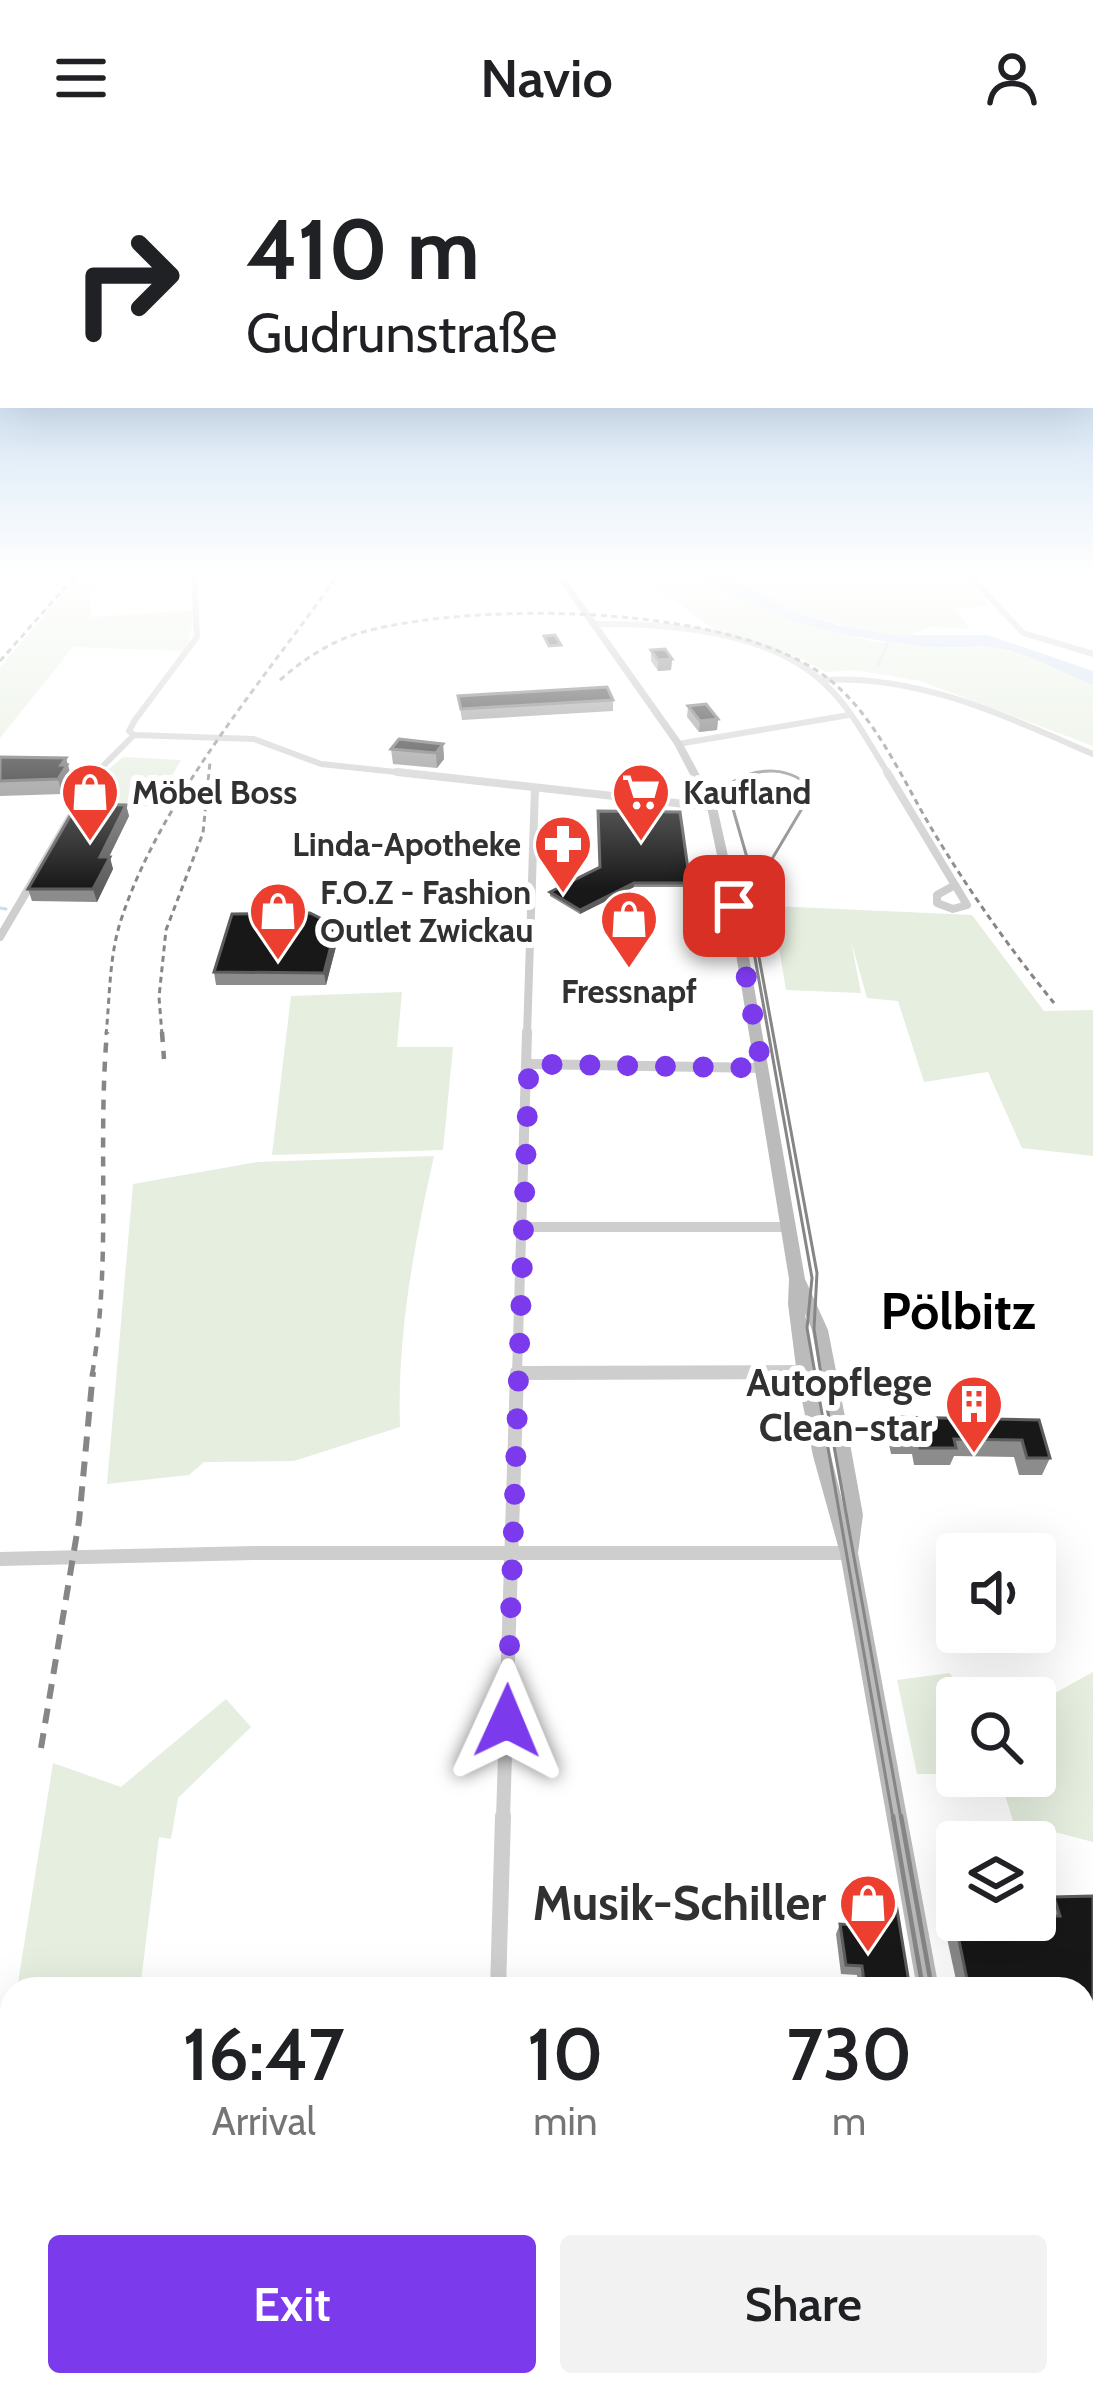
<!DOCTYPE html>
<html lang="en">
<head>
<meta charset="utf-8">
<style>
  :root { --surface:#fff; --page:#f2f2f2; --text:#202124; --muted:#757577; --accent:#7c3aed }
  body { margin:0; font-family:Cabin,sans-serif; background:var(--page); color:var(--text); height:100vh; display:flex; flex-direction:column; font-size:45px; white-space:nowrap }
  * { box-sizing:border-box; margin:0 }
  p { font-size:39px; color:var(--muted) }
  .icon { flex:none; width:66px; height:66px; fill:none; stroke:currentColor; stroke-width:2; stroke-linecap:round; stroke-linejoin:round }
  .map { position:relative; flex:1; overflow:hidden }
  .drawer { position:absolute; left:0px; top:1821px; width:1095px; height:420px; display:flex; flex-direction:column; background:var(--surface); border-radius:36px 36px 0 0; box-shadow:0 12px 48px #0002 }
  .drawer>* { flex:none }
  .guide { position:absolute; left:0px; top:0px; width:1095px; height:252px; box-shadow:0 12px 48px #0002; background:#fff; color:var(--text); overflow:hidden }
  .controls { position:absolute; left:936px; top:1377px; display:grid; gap:24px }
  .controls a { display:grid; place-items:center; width:120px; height:120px; border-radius:12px; background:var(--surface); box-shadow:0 12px 48px #0002; font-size:60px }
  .pin { position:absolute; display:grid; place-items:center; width:102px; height:102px; color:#fff; margin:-51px; border-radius:24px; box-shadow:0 6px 18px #0006 }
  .me { position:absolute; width:132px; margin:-66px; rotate:1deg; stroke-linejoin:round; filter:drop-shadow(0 0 9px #0008) }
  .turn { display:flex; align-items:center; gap:42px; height:252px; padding:0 48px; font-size:54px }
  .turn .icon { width:156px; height:156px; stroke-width:2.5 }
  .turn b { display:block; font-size:84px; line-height:102px }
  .eta { display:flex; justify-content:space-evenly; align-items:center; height:204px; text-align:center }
  .eta b { font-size:72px; font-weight:600; line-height:84px }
  .cta { display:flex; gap:24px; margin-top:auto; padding:24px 48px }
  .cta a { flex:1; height:138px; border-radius:12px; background:var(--accent); color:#fff; font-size:48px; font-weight:600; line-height:138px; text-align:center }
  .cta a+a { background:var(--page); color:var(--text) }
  header { display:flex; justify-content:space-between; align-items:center; height:156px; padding:0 48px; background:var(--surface); font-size:54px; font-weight:600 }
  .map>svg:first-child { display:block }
  .green { fill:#e5eedf }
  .water { fill:#cbdbee }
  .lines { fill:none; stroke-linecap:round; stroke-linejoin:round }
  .stream { stroke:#cbdbee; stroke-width:3 }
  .street-far4 { stroke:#cecece; stroke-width:6 }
  .street-far3 { stroke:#cecece; stroke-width:8 }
  .street-far2 { stroke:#cecece; stroke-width:10 }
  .street-far1 { stroke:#cecece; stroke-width:14 }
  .street { stroke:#cecece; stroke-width:16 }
  .secondary { fill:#bbb; fill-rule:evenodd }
  .tram-far1 { stroke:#868686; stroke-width:3 }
  .tram { stroke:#868686; stroke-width:4.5 }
  .rail-far2 { stroke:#868686; stroke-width:3; stroke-dasharray:6 4.5; stroke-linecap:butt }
  .rail-far1 { stroke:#868686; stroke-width:4.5; stroke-dasharray:10 9; stroke-linecap:butt }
  .rail { stroke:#868686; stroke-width:6; stroke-dasharray:15 10; stroke-linecap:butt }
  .wall { fill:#8c8c8c }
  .shaded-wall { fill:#5d5d5d }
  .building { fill:#181818; stroke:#5d5d5d; stroke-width:3 }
  .route { stroke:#7c3aed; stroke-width:21; stroke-dasharray:0 37.8 }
  .labels { text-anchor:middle; stroke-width:12; stroke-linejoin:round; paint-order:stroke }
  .far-poi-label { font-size:33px; font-weight:bold; fill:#313131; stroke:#fff; text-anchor:start }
  .poi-label { font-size:39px; font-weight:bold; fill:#313131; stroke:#fff; text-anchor:end }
  .near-poi-label { font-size:48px; font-weight:bold; fill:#313131; stroke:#fff; text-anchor:end }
  .district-label { font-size:51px; font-weight:bold; fill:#000; stroke:#fff }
</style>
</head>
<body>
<header><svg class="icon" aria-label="menu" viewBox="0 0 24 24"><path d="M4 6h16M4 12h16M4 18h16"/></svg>Navio<svg class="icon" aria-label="person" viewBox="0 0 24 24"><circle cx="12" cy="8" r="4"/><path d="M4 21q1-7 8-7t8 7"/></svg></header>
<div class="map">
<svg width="1093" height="2241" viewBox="0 0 1093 2241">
  <rect width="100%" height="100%" fill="#fff"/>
  <g class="green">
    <polygon points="79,419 190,419 91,431 90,461 196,454 186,495 73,491 0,582 0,511"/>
    <polygon points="640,419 695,419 743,446 870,485 945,492 993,491 1036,502 1093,529 1093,590 920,525 855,514 826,516 799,501 712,472"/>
    <polygon points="724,419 964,419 990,449 955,453 970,473 931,471 908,480 875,478 799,457"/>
    <polygon points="123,601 181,604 155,650 85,652 104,617"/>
    <polygon points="772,750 972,759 1044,855 1093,854 1093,1000 1022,992 988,916 924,926 898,845 867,842 851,785 861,837 786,834"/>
    <polygon points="402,836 397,891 453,891 443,994 272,999 291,840"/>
    <path d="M 434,1000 C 414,1089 397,1179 400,1271 L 294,1305 L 204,1306 L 189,1319 L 107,1328 L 133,1028 L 257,1006 Z"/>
    <polygon points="1093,1516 1093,1686 1013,1665 999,1620 1035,1620 1035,1548"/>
    <polygon points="950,1517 963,1542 957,1542 957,1618 917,1618 897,1524"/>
    <polygon points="226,1543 251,1571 178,1642 171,1683 159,1681 140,1833 17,1833 53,1607 121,1631"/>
    <polygon points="12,1867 12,2229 64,2229 62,2241 0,2241 0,1943"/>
  </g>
  <path class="water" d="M 695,419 L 724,419 L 799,457 L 838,469 L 892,479 L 988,479 L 1093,515 L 1093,529 C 1060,516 1033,499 998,492 C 977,488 954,493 933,491 C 850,483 765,466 695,419 Z"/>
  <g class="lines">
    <g class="stream">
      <polyline points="883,498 889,483"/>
      <polyline points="878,509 881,502"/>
      <polyline points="0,752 6,753"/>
    </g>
    <g class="street-far4">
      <polyline points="969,419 1023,477 1093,498"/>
      <path d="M 594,468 C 667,467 769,474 825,528 C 851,552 870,589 889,619"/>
      <path d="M 821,524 C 919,518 1005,560 1093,598"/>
      <polyline points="134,579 129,575 135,564 197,481 194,419"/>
      <polyline points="678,588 849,559"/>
      <polyline points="94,619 134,579 254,583 321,608 424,619"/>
    </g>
    <g class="street-far3">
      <polyline points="397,616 712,651"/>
      <polyline points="887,616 955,729"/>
      <polygon points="955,729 967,749 953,753 937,747 937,739"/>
      <polyline points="0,781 97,616"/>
      <polyline points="527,879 535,632"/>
    </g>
    <g class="street-far2">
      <polyline points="529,908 762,912"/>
      <polyline points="523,1071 787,1071"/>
      <polyline points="518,1217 806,1216"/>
      <polyline points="517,1219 527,876"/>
    </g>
    <g class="street-far1">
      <polyline points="518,1217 806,1216"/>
      <polyline points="0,1403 254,1397 849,1397"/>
      <polyline points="503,1663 517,1216"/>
    </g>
    <g class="street">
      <polyline points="498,1833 503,1660"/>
      <polyline points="488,2229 488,2241"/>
    </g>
    <g class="secondary">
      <path d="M 555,419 L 563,419 L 683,588 L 717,651 L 743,767 L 805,1123 L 828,1174 L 847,1271 L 863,1359 L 858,1397 L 939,1833 L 917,1833 L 840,1397 L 813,1300 L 797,1219 L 788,1148 L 789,1123 L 731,767 L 707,651 L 674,588 ZM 805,1157 L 812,1174 L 844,1352 L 821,1260 Z"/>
      <polygon points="983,2229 1011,2229 1013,2241 985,2241"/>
    </g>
    <path class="tram-far1" d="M 893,1663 L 807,1172 L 812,1122 L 747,757 L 748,705 L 731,646 L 731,627 C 758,610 791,610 813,634 L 753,735 L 750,752 L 817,1117 L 814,1173 L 820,1212 L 901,1663"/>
    <g class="tram">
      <polyline points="893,1660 923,1833"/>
      <polyline points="901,1660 932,1833"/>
      <polyline points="991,2229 994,2241"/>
    </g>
    <g class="rail-far2">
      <polyline points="0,505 76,419"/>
      <path d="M 280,524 C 305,502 334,483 367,475 C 481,445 735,448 830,524 C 877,562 903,625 933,675 C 969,735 1010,793 1054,847"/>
      <path d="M 106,879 C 110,840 109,798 122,761 C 162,641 265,522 338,419"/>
      <polyline points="162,879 159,841 166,774 203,677 210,606"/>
    </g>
    <g class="rail-far1">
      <polyline points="162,876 164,903"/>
      <path d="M 92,1219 C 112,1105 97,991 107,876"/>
    </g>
    <polyline class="rail" points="41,1592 79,1365 93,1216"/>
  </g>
  <g class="wall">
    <polygon points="651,494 672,503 671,514 658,515 651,505"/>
    <polygon points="458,540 613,544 613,555 462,564"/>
    <polygon points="688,550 718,563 717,574 699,576 687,561"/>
    <polygon points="443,588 444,603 437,612 393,608 391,593"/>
    <polygon points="0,601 66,602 72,624 62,638 0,640"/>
    <polygon points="126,649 129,660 109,701 113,713 97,746 32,745 28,733"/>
    <polygon points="600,711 690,727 690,731 634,731 580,758 550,740 550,736"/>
    <polygon points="338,783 326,829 216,829 214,816"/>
    <polygon points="892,1261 1039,1264 1050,1302 1042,1319 1019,1319 1014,1301 954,1300 950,1309 914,1309 912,1298 891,1298 887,1278"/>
    <polygon points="1093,1740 1093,2051 1083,2051 1083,1833 958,1833 945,1773 954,1760 1046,1760 1044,1754 1054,1741"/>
    <polygon points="851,1741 910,1833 859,1833 857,1819 841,1818 836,1778 840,1768 849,1769 846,1750"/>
  </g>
  <g class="shaded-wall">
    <polygon points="672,503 671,514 658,515 658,504"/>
    <polygon points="718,563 717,574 699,576 700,565"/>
    <polygon points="443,588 444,603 437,612 436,597"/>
    <polygon points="66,602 72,624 62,638 58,623 61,609"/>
    <polygon points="126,649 129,660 103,713 100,701"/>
    <polygon points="110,701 113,713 97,746 93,733"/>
    <polygon points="634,727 634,731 580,758 580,754"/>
    <polygon points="336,770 338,783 326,829 324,817"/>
  </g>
  <g class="building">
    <polygon points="555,479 561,489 549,490 544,480"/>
    <polygon points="665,493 672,503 658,504 651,494"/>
    <polygon points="607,531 613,544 461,553 458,540"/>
    <polygon points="706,548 718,563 700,565 688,550"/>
    <polygon points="399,583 443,588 436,597 391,593"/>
    <polygon points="0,601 66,602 61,609 67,609 58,623 0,625"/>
    <polygon points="77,648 126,649 100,701 110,701 93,733 28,733"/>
    <polygon points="598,655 680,656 690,727 634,727 580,754 550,736 600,711"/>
    <polygon points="310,757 336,770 324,817 214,816 232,758"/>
    <polygon points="892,1261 1039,1264 1050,1302 1027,1302 1022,1284 954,1283 956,1292 920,1292 918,1281 897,1281"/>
    <polygon points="1093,1740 1093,2043 1083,2043 1083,1833 969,1833 954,1760 957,1760 957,1764 1035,1764 1035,1760 1060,1760 1054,1741"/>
    <polygon points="851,1741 895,1741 910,1833 865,1833 862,1810 846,1809 840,1768 855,1769"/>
    <polygon points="1083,2053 1089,2081 1083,2081"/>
  </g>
  <linearGradient id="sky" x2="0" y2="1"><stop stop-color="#9cc4ea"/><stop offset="0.57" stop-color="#fff"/><stop offset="1" stop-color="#fff" stop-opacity="0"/></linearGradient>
  <rect width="1093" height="733" fill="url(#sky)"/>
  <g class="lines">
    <polyline class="route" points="507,1565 529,908 762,912 734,750"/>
  </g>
  <defs>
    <symbol id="shop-pin" viewBox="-11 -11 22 30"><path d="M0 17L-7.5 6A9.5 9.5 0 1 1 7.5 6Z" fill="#ed3f2f" stroke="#fff"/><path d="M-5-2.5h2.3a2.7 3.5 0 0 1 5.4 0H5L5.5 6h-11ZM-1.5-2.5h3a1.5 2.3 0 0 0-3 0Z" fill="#fff"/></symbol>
    <symbol id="supermarket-pin" viewBox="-11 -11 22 30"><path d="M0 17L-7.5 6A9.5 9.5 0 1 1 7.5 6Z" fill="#ed3f2f" stroke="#fff"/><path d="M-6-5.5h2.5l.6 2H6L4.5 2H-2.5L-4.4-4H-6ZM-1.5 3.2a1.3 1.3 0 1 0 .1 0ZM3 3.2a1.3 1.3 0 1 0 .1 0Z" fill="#fff"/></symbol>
    <symbol id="pharmacy-pin" viewBox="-11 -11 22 30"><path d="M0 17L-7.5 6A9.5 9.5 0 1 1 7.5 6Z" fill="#ed3f2f" stroke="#fff"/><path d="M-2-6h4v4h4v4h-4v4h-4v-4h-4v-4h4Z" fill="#fff"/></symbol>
    <symbol id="building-pin" viewBox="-11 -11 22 30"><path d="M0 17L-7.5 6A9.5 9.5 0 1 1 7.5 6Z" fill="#ed3f2f" stroke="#fff"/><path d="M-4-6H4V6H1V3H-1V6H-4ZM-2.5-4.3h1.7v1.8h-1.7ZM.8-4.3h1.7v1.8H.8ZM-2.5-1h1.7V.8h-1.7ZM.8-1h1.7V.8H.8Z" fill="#fff"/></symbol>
  </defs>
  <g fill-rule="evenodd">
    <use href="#shop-pin" x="57" y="603" width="66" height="90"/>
    <use href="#supermarket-pin" x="608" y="603" width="66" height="90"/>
    <use href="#pharmacy-pin" x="530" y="655" width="66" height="90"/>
    <use href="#shop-pin" x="245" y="722" width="66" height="90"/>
    <use href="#shop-pin" x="596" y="730" width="66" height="90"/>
    <use href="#building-pin" x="941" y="1215" width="66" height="90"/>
    <use href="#shop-pin" x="835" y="1714" width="66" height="90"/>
  </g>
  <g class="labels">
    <g class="far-poi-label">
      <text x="132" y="648">Möbel Boss</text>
      <text x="683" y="648">Kaufland</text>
      <text x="521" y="700" text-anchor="end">Linda-Apotheke</text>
      <text x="320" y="748">F.O.Z - Fashion<tspan x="320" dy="38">Outlet Zwickau</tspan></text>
      <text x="629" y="847" text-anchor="middle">Fressnapf</text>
    </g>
    <g class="poi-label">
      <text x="932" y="1240">Autopflege<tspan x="932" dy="45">Clean-star</tspan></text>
    </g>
    <g class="near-poi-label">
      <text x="826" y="1764">Musik-Schiller</text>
    </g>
    <g class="district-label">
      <text x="958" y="1173">Pölbitz</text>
    </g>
  </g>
</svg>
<div class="controls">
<a><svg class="icon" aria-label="sound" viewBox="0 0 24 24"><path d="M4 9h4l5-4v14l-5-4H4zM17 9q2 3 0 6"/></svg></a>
<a><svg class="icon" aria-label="search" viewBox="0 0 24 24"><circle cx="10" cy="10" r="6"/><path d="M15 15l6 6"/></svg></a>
<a><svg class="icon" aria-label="layers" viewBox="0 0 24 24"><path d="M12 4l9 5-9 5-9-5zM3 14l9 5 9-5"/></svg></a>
</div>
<div class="pin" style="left:734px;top:750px;background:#d93025"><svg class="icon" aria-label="arrive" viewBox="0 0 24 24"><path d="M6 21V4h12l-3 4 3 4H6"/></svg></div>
<svg class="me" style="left:507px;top:1565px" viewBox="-20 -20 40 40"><path d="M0-17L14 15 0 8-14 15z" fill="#7c3aed" stroke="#fff" stroke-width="4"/></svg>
<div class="guide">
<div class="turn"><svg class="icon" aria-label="right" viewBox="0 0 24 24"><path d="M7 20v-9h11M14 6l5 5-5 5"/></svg><div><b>410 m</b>Gudrunstraße</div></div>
</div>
<section class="drawer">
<div class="eta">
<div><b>16:47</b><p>Arrival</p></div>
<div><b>10</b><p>min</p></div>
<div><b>730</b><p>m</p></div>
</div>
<div class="cta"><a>Exit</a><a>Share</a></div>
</section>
</div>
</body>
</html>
